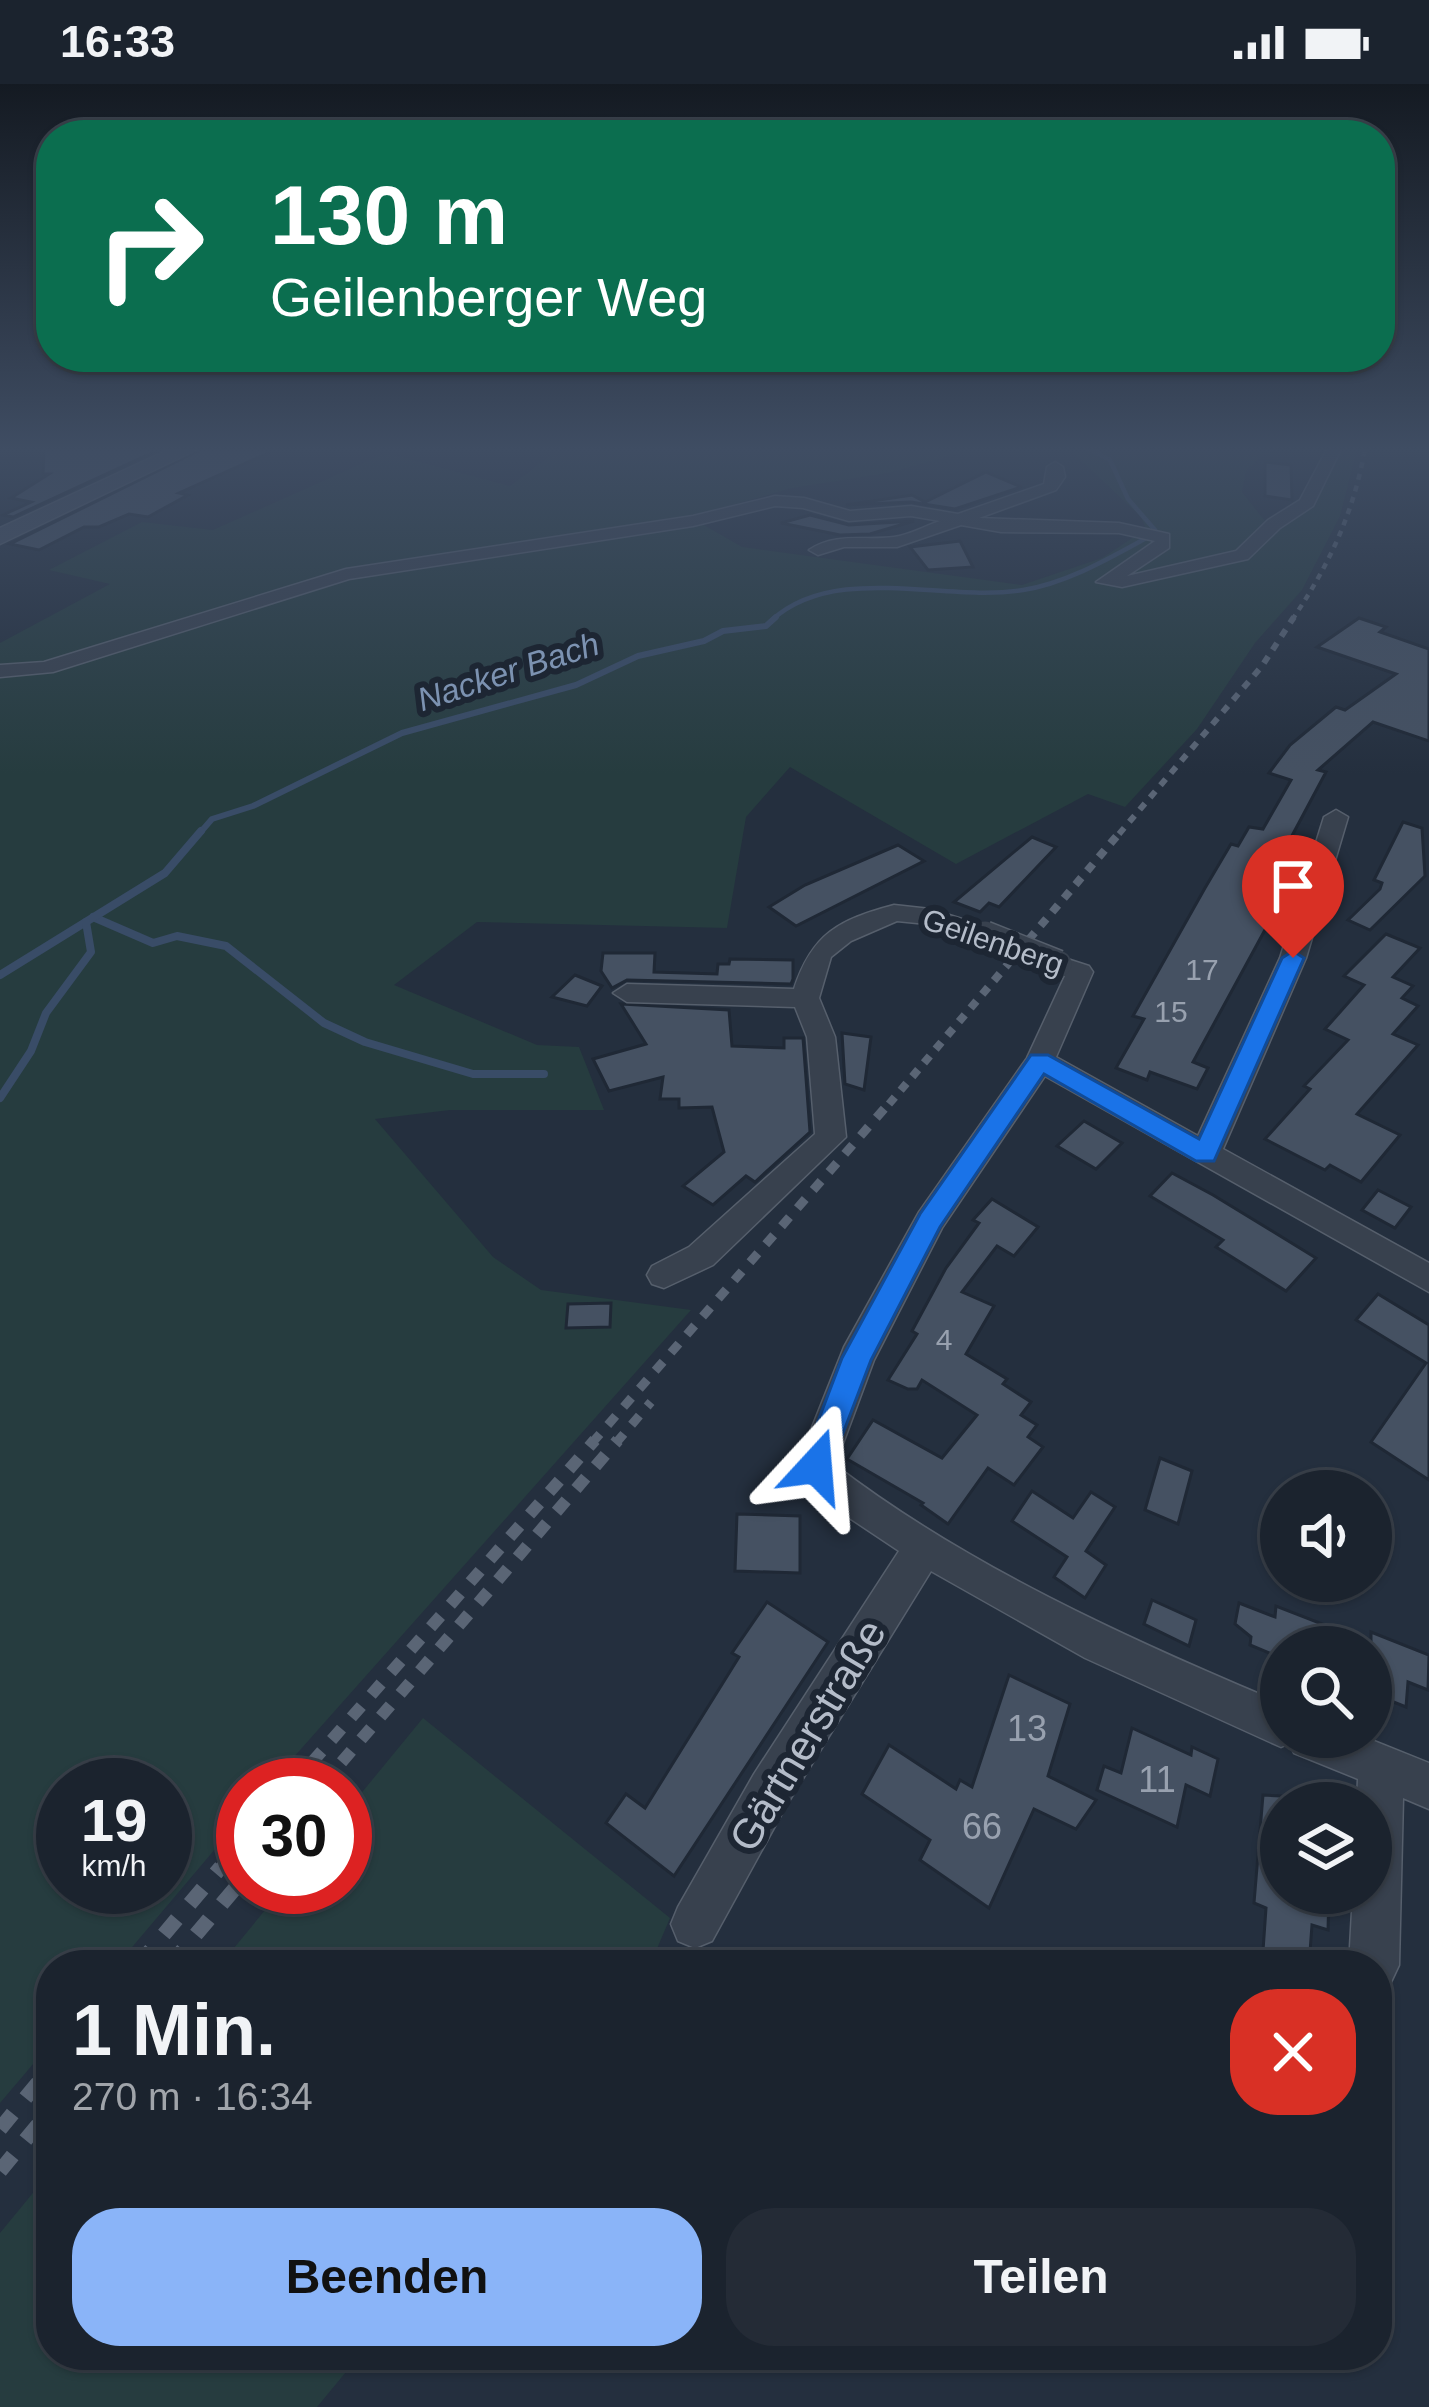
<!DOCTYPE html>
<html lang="de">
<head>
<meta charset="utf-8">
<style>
  :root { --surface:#1b232e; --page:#242b36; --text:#f1f3f6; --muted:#a0a4aa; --line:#39404a; --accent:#8ab4f8 }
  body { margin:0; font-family:Helvetica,sans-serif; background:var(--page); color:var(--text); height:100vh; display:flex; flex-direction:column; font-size:45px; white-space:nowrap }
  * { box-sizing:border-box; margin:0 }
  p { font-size:39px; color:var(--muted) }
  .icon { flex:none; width:66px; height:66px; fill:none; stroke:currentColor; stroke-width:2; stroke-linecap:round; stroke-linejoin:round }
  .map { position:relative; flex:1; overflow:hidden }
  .panel { position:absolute; left:36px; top:1866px; width:1356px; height:420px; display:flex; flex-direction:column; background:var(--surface); border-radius:48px; box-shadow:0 3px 9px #0004,0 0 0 3px var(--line) }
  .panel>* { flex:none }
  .banner { position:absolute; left:36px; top:36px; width:1359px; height:252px; border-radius:48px; box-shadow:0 3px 9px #0004,0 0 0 3px var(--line); background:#0b6e4f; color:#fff; overflow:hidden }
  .tools { position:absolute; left:1260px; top:1386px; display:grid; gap:24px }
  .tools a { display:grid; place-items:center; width:132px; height:132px; border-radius:50%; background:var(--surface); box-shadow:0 3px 9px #0004,0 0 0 3px var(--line); font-size:60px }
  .speed { position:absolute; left:36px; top:1674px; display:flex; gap:24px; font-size:60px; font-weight:700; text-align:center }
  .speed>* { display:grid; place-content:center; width:156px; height:156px; border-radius:50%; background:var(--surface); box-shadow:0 3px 9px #0004,0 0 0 3px var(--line); line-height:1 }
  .speed small { font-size:30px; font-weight:400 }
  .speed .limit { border:18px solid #d22; background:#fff; color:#111 }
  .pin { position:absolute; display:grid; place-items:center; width:102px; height:102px; color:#fff; margin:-123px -51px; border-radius:50% 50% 50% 0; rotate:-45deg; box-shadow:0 0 12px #0007 }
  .pin .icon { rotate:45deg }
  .me { position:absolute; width:132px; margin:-66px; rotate:19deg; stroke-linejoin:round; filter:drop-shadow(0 0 9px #0008) }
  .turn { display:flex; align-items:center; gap:42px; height:252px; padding:0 36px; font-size:54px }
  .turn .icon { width:156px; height:156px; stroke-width:2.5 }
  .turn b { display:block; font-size:84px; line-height:102px }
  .round { display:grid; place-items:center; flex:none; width:126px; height:126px; border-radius:48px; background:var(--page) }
  .headline { display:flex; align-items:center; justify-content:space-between; height:204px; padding:0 36px }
  h1 { font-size:72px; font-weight:600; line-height:90px }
  .primary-button { display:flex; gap:24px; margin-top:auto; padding:24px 36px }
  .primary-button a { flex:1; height:138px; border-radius:48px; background:var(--accent); color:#111; font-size:48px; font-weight:600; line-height:138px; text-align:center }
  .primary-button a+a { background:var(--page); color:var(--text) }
  .status { display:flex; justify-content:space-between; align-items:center; height:84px; padding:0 60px; background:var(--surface); direction:ltr }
  .status svg { height:33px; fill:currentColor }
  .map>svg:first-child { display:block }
  .green { fill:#263c3f; fill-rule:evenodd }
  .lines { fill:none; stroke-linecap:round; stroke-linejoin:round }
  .stream-far2 { stroke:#394c67; stroke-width:4.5 }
  .stream-far1 { stroke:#394c67; stroke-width:6 }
  .stream { stroke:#394c67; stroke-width:8 }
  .building { fill:#455162; stroke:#1f2835; stroke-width:3 }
  .street-casing { stroke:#565f6c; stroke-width:3 }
  .secondary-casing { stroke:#565f6c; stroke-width:3 }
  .street { fill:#38414e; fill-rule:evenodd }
  .secondary { fill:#465061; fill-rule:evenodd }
  .rail-far5 { stroke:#5a6575; stroke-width:4.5; stroke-dasharray:6 6; stroke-linecap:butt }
  .rail-far4 { stroke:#5a6575; stroke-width:6; stroke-dasharray:8 8; stroke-linecap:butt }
  .rail-far3 { stroke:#5a6575; stroke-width:8; stroke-dasharray:9 9; stroke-linecap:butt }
  .rail-far2 { stroke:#5a6575; stroke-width:9; stroke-dasharray:12 12; stroke-linecap:butt }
  .rail-far1 { stroke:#5a6575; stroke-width:12; stroke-dasharray:15 15; stroke-linecap:butt }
  .rail { stroke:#5a6575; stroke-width:15; stroke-dasharray:20 20; stroke-linecap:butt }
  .street-bridge-casing { stroke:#565f6c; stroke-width:30; stroke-linecap:butt }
  .street-bridge { stroke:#38414e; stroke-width:27 }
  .route { fill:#1a73e8; stroke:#114b97; stroke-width:3 }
  .labels { text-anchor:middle; stroke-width:12; stroke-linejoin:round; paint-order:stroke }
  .far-street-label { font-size:30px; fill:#b4bcc9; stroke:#1d2633 }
  .number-label { font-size:30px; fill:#98a1af }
  .far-water-label { font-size:33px; font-style:italic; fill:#7c92b1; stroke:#1d2633 }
  .near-number-label { font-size:36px; fill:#98a1af }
  .near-street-label { font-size:42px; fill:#b4bcc9; stroke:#1d2633 }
</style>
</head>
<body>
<div class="status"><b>16:33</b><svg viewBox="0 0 49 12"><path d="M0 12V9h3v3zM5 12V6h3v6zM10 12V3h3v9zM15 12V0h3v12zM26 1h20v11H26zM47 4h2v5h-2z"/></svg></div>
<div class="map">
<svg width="1429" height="2323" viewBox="0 0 1429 2323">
  <rect width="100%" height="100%" fill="#242f3e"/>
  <g class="green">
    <path d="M 559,365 L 975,365 L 888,389 L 792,404 L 690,433 L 742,463 L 1022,501 L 1102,474 L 1146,445 L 1141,433 L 1069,365 L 1268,365 L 1246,387 L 1242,408 L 1265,437 L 1311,422 L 1338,365 L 1357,365 L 1340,432 L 1302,506 L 1255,559 L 1197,645 L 1125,723 L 1088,710 L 956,780 L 790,683 L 746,733 L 727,844 L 477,838 L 394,901 L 537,961 L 579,963 L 604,1026 L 450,1026 L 375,1035 L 493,1173 L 541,1206 L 691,1226 L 269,1701 L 243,1701 L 243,1732 L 117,1881 L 51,1881 L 51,1959 L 0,2019 L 0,559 L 110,500 L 49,486 L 142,438 L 213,446 L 386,369 L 510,402 ZM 63,1701 L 165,1701 L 165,1803 L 63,1803 Z"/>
    <polygon points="423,1634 670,1834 650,1881 220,1881 284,1803 345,1803 345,1729"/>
    <polygon points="51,2087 51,2271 360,2271 317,2323 0,2323 0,2149"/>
  </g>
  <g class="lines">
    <g class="stream-far2">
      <polyline points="1089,365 1110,376 1128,415 1155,446"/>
      <path d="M 772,536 C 836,478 945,519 1023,506 C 1068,499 1111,473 1150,452"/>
    </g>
    <polyline class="stream-far1" points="199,750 212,735 253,722 402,649 576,601 638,572 704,557 723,547 766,542 776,533"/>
    <g class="stream">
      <polyline points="93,833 153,859 177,852 226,862 324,939 365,958 473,990 544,990"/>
      <polyline points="0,891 165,789 201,747"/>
      <polyline points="0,1014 31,967 46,929 91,868 86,838"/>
    </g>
  </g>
  <g class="building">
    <polygon points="44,365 160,365 13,433 3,431 31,418 11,414 49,390 43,390"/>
    <polygon points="202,365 277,365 179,409 188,411 148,433 129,430 99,443 84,443 39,466 10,460"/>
    <polygon points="1265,378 1291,381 1292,416 1265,412"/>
    <polygon points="986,388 1021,403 955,425 911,418 846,421 912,411 925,418"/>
    <polygon points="810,431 849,441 914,437 870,450 840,451 781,439"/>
    <polygon points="960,457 973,483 928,486 910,463"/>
    <polygon points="1359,534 1386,543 1380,548 1429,565 1429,657 1373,638 1318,686 1326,688 1286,763 1295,766 1277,802 1282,804 1266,844 1193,978 1208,984 1197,1005 1150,988 1147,996 1116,984 1144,935 1133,932 1205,804 1231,760 1238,762 1249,743 1263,745 1291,696 1269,689 1290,661 1336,623 1345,626 1396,590 1317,563"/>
    <polygon points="1403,738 1422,744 1425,792 1370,846 1348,836 1380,805 1382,799 1374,796"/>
    <polygon points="1032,753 1056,763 999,823 989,819 980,828 954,818"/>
    <polygon points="898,761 924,777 796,842 769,823 805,801"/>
    <polygon points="1386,850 1420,864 1393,893 1413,902 1402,914 1418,922 1393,950 1418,961 1357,1030 1400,1051 1361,1098 1330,1081 1325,1086 1265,1055 1310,1005 1304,1002 1348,956 1325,945 1364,901 1344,892"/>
    <polygon points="603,869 655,869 654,888 717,890 718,880 729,880 730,875 793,876 793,895 791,900 627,896 612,904 601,887"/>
    <polygon points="575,891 602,902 587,922 552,913"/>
    <polygon points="621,920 729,926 732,962 784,964 784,954 803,954 810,1048 755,1098 746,1092 713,1121 683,1102 724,1068 712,1023 679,1024 679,1015 660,1015 663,993 609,1007 593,975 646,960"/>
    <polygon points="842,949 871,953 864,1006 845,1000"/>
    <polygon points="1084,1037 1122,1059 1096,1085 1057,1062"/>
    <polygon points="1172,1089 1213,1111 1316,1174 1286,1207 1216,1163 1223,1156 1150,1112"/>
    <polygon points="1378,1106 1411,1123 1395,1144 1362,1126"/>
    <polygon points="992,1115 1038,1143 1014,1172 997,1162 962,1208 994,1222 966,1270 1007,1295 1003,1300 1031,1318 1021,1331 1037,1341 1028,1353 1043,1363 1014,1401 988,1384 948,1440 921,1421 923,1419 847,1375 873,1336 942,1374 977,1331 922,1296 917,1305 908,1305 888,1296 917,1250 912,1247 946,1184 979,1139 973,1136"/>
    <polygon points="1378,1210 1429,1241 1429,1396 1371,1358 1426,1279 1356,1236"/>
    <polygon points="611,1219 610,1243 566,1244 568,1220"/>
    <polygon points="1160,1374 1192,1387 1178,1440 1145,1426"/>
    <polygon points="1032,1407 1073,1434 1091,1408 1115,1423 1086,1467 1106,1481 1085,1514 1054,1493 1067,1473 1012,1437"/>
    <polygon points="737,1430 800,1432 800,1489 735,1487"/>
    <polygon points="1152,1516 1196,1536 1189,1562 1144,1540"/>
    <polygon points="767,1518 828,1558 674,1792 606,1739 626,1710 645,1724 739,1573 732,1569"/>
    <polygon points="1239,1519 1275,1533 1276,1522 1371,1559 1371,1548 1429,1571 1428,1606 1408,1598 1406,1623 1371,1609 1371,1563 1281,1563 1281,1574 1250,1561 1251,1553 1235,1540"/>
    <polygon points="1009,1591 1070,1620 1048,1692 1096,1716 1076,1745 1034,1725 989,1824 920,1776 930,1756 862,1710 889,1661 956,1705 960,1696 972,1703"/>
    <polygon points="1132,1644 1191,1671 1192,1663 1218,1675 1210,1712 1186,1701 1177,1743 1097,1706 1104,1682 1121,1689"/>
    <polygon points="1263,1711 1281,1712 1281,1809 1329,1809 1328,1846 1312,1841 1309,1881 1262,1881 1266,1824 1254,1819"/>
  </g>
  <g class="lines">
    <defs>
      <g id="street">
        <path d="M 1327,365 L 1341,365 L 1313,422 L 1280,444 L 1248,475 L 1122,503 L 1096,498 L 1155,457 L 1119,449 L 1001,448 L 961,441 L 897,463 L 844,463 L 818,471 L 809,466 C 836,448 864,457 894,453 C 909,451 925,442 940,437 L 911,432 L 849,437 L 803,424 L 775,422 L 693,442 L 349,495 L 53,588 L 0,593 L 0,581 L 44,578 L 346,485 L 693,432 L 775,412 L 804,414 L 850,427 L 911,422 L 958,430 L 1044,400 L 1047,383 L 1055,378 L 1063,383 L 1065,393 L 1056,406 L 979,434 L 1119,439 L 1169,450 L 1169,464 L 1127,492 L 1236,467 L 1268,436 L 1300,416 Z"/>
        <path d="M 1336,726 L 1348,733 L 1306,874 L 1223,1065 L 1429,1179 L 1429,1208 L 1045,992 L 942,1144 L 874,1276 L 835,1381 C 967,1482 1128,1555 1281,1619 L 1281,1653 L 1364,1653 L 1429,1679 L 1429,1725 L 1403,1714 L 1399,1881 L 1391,1898 L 1377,1904 L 1377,1881 L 1349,1881 L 1353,1809 L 1371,1809 L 1371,1719 L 1357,1719 L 1358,1695 L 1294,1669 L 1290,1659 L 1281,1663 L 1085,1574 L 931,1487 L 786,1722 L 712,1857 L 695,1864 L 678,1857 L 671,1840 L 678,1823 L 754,1690 L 899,1467 L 806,1405 L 797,1381 L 844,1263 L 919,1128 L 1027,974 L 1065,892 L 1045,880 L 1058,872 L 1089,882 L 1093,888 L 1056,973 L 1198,1052 L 1280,874 L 1324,733 Z"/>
        <path d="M 894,821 L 930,825 L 994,845 L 998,851 L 985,859 L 927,840 L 897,837 L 851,857 L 831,873 L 819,914 L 835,953 L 846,1053 L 713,1181 L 664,1204 L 652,1200 L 647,1191 L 652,1182 L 689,1163 L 815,1050 L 807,953 L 795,923 L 627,918 L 613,909 L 627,900 L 794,905 C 812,850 838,836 894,821 Z"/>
      </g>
      <polygon id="secondary" points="170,365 198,365 0,460 0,444"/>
    </defs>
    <use href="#street" class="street-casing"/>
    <use href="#secondary" class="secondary-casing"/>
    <use href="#street" class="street"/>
    <use href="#secondary" class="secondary"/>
    <path class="rail-far5" d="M 1292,536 C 1329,481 1353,431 1365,365"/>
    <polyline class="rail-far4" points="1119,750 1262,582 1294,533"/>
    <polyline class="rail-far3" points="889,1020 1121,747"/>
    <g class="rail-far2">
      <polyline points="592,1359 891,1017"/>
      <polyline points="616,1359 651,1318"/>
    </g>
    <g class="rail-far1">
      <polyline points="292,1701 595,1356"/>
      <polyline points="322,1701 618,1356"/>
      <polyline points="219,1786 243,1758"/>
    </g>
    <g class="rail">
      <polyline points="138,1881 221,1783"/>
      <polyline points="170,1881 243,1795"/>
      <polyline points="0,2045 51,1983"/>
      <polyline points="0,2087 51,2025"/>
    </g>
    <defs>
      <polyline id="street-bridge" points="985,851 1058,880"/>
    </defs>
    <use href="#street-bridge" class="street-bridge-casing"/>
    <use href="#street-bridge" class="street-bridge"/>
  </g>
  <linearGradient id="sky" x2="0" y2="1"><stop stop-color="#141a22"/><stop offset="0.53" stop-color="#3f4d63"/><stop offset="1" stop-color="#3f4d63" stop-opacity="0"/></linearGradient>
  <rect width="1429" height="690" fill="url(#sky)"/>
  <polygon class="route" points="1293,867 1304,874 1214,1077 1196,1077 1044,990 940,1143 871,1276 827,1391 816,1396 805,1391 801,1382 842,1274 920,1130 1031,971 1048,971 1199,1055 1282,874"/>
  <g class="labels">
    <g class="far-street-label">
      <text transform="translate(993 858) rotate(19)" y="10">Geilenberg</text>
    </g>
    <g class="number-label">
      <text x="1202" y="896">17</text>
      <text x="1171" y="938">15</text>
      <text x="944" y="1266">4</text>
    </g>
    <g class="far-water-label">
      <text transform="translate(508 587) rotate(-18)" y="12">Nacker Bach</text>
    </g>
    <g class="near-number-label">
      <text x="1027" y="1657">13</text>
      <text x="1157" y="1708">11</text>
      <text x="982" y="1755">66</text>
    </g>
    <g class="near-street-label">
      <text transform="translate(807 1651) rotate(-59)" y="15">Gärtnerstraße</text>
    </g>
  </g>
</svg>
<div class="tools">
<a><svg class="icon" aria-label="sound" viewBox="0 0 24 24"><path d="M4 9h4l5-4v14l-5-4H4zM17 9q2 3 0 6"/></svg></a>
<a><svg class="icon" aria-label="search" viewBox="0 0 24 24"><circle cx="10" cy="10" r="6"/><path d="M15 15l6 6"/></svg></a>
<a><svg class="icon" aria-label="layers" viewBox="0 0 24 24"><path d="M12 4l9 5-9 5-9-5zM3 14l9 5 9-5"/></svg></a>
</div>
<div class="speed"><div>19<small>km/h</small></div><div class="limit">30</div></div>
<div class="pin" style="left:1293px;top:874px;background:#d93025"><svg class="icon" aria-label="arrive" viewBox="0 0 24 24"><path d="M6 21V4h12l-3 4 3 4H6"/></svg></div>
<svg class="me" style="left:816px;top:1382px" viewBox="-20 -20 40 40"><path d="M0-17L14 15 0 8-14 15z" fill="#1a73e8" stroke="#fff" stroke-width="4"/></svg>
<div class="banner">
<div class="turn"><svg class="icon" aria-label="right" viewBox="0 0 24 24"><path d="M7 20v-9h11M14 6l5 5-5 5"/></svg><div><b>130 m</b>Geilenberger Weg</div></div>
</div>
<section class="panel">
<div class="headline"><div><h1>1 Min.</h1><p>270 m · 16:34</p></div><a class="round" style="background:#d93025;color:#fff"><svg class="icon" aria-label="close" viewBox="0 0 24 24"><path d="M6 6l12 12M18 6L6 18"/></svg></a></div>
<div class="primary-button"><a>Beenden</a><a>Teilen</a></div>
</section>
</div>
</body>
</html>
